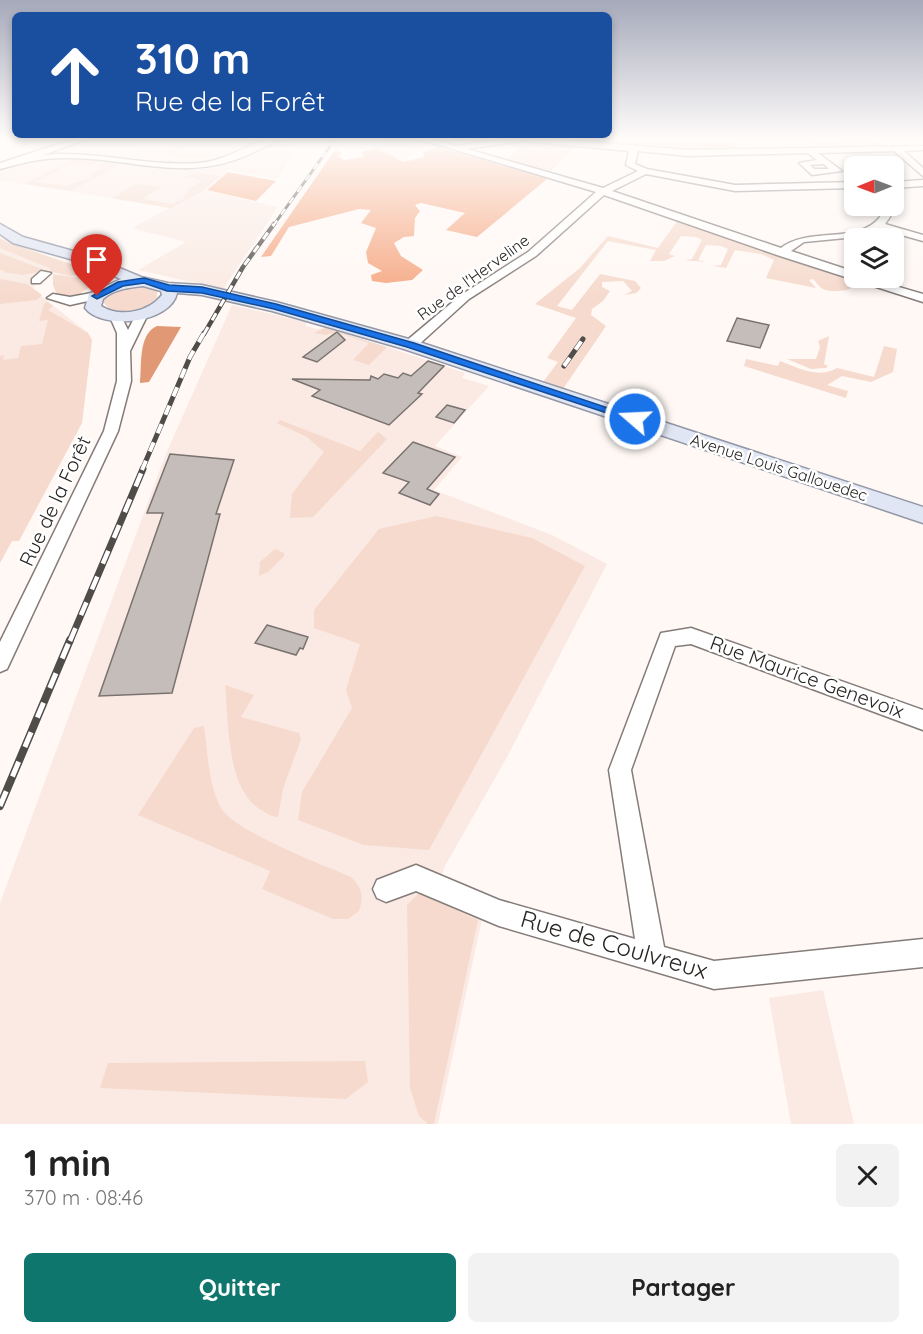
<!DOCTYPE html>
<html lang="fr">
<head>
<meta charset="utf-8">
<style>
  :root { --surface:#fff; --page:#f2f2f2; --text:#222; --muted:#767676; --accent:#0f766e }
  body { margin:0; font-family:Quicksand,sans-serif; background:var(--page); color:var(--text); height:100vh; display:flex; flex-direction:column; font-size:22px; white-space:nowrap }
  * { box-sizing:border-box; margin:0 }
  p { font-size:20px; color:var(--muted) }
  .icon { flex:none; width:33px; height:33px; fill:none; stroke:currentColor; stroke-width:2; stroke-linecap:round; stroke-linejoin:round }
  .map { position:relative; height:1124px; overflow:hidden }
  .drawer { display:flex; flex-direction:column; background:var(--surface); flex:1 }
  .drawer>* { flex:none }
  .banner { position:absolute; left:12px; top:12px; width:600px; height:126px; border-radius:9px; box-shadow:0 3px 9px #0003; background:#1a4fa0; color:#fff; overflow:hidden }
  .needle { width:39px; rotate:269deg }
  .buttons { position:absolute; left:844px; top:156px; display:grid; gap:12px }
  .buttons a { display:grid; place-items:center; width:60px; height:60px; border-radius:9px; background:var(--surface); box-shadow:0 3px 9px #0003; font-size:30px }
  .pin { position:absolute; display:grid; place-items:center; width:51px; height:51px; color:#fff; margin:-62px -26px; border-radius:50% 50% 50% 0; rotate:-45deg; box-shadow:0 0 6px #0007 }
  .pin .icon { rotate:45deg }
  .me { position:absolute; width:66px; margin:-33px; rotate:289deg; stroke-linejoin:round; filter:drop-shadow(0 0 4px #0008) }
  .turn { display:flex; align-items:center; gap:21px; height:126px; padding:0 24px; font-size:27px }
  .turn .icon { width:78px; height:78px; stroke-width:2.5 }
  .turn b { display:block; font-size:42px; line-height:51px }
  .round { display:grid; place-items:center; flex:none; width:63px; height:63px; border-radius:9px; background:var(--page) }
  .head { display:flex; align-items:center; justify-content:space-between; height:102px; padding:0 24px }
  h1 { font-size:36px; font-weight:800; line-height:45px }
  .cta { display:flex; gap:12px; margin-top:auto; padding:12px 24px }
  .cta a { flex:1; height:69px; border-radius:9px; background:var(--accent); color:#fff; font-size:24px; font-weight:800; line-height:69px; text-align:center }
  .cta a+a { background:var(--page); color:var(--text) }
  .map>svg:first-child { display:block }
  .built { fill:#faeae3 }
  .green { fill:#f6dacd }
  .forest { fill:#f5aa86 }
  .water { fill:#e19874 }
  .building { fill:#c5bdba; stroke:#7a726f; stroke-width:1.5 }
  .lines { fill:none; stroke-linecap:round; stroke-linejoin:round }
  .minor-casing { stroke:#847c79; stroke-width:3 }
  .major-casing { stroke:#9398a6; stroke-width:3 }
  .minor { fill:#fff; fill-rule:evenodd }
  .major { fill:#e1e6f4; fill-rule:evenodd }
  .rail-far4-casing { stroke:#504c4a; stroke-width:3 }
  .rail-far3-casing { stroke:#504c4a; stroke-width:4.5 }
  .rail-far2-casing { stroke:#504c4a; stroke-width:5 }
  .rail-far1-casing { stroke:#504c4a; stroke-width:7 }
  .rail-casing { stroke:#504c4a; stroke-width:8 }
  .rail-far4 { stroke:#fff; stroke-width:2; stroke-dasharray:7; stroke-linecap:butt }
  .rail-far3 { stroke:#fff; stroke-width:3; stroke-dasharray:8; stroke-linecap:butt }
  .rail-far2 { stroke:#fff; stroke-width:4; stroke-dasharray:10; stroke-linecap:butt }
  .rail-far1 { stroke:#fff; stroke-width:4.5; stroke-dasharray:14; stroke-linecap:butt }
  .rail { stroke:#fff; stroke-width:5; stroke-dasharray:16; stroke-linecap:butt }
  .route { fill:#1a73e8; stroke:#114b97; stroke-width:1.5 }
  .labels { text-anchor:middle; stroke-width:5; stroke-linejoin:round; paint-order:stroke }
  .far-street-label { font-size:16px; fill:#282523; stroke:#fff }
  .street-label { font-size:20px; fill:#282523; stroke:#fff }
  .near-street-label { font-size:24px; fill:#282523; stroke:#fff }
</style>
</head>
<body>
<div class="map">
<svg width="923" height="1124" viewBox="0 0 923 1124">
  <rect width="100%" height="100%" fill="#fff8f5"/>
  <g class="built">
    <polygon points="95,138 269,138 235,155 201,164 171,164 62,151"/>
    <polygon points="390,138 415,138 431,142 403,160 378,148"/>
    <polygon points="270,146 296,151 277,179 228,170 204,190 278,207 223,289 138,270 186,242 132,228 169,208 0,180 0,169 43,159 67,158 173,170 197,170 232,163"/>
    <polygon points="0,238 72,266 46,272 32,289 88,333 92,340 0,372"/>
    <polygon points="232,305 306,322 306,326 317,329 325,328 387,347 465,373 462,378 489,386 435,446 462,457 434,490 552,535 607,564 507,757 445,866 434,898 482,919 438,1124 0,1124 0,903 165,456"/>
    <polygon points="823,990 854,1124 791,1124 769,998"/>
  </g>
  <g class="green">
    <polygon points="559,138 728,138 743,149 692,149"/>
    <polygon points="797,138 822,142 835,140 833,138 874,138 882,144 876,146 823,148"/>
    <polygon points="171,139 232,141 226,147 187,145 178,153 215,155 190,158 130,151 165,151 173,145 157,143"/>
    <polygon points="527,141 577,145 549,173 505,161"/>
    <polygon points="74,159 99,162 90,166 71,164 36,182 66,186 93,177 89,175 103,167 97,166 104,162 121,164 71,191 24,184"/>
    <polygon points="199,173 221,176 203,191 171,208 112,198 136,184 160,187 142,199 173,204 185,198 184,195 189,192 187,190 203,180 184,177"/>
    <path d="M 677,221 L 862,283 C 852,290 835,294 823,289 C 819,287 816,282 813,279 L 809,280 L 816,288 L 766,278 L 774,260 L 761,254 L 735,250 L 726,268 L 713,266 L 721,265 L 728,249 L 721,246 L 706,245 L 698,260 L 705,262 L 684,260 L 692,259 L 702,240 L 696,237 L 681,236 L 669,254 L 675,256 L 664,261 L 650,261 L 656,250 L 608,241 L 557,306 L 572,310 L 600,274 L 635,281 L 641,288 L 636,293 L 624,295 L 632,291 L 623,281 L 602,282 L 602,287 L 610,291 L 603,301 L 592,309 L 591,315 L 606,326 L 563,389 L 543,382 L 558,362 L 547,358 L 576,318 L 535,304 L 580,268 L 608,236 L 658,248 Z"/>
    <polygon points="0,238 6,242 83,268 87,275 70,276 52,272 49,268 0,248"/>
    <polygon points="0,253 42,269 42,271 23,275 3,272 5,270 0,270"/>
    <polygon points="53,274 74,277 88,276 93,284 75,298 57,295 53,285"/>
    <polygon points="0,279 27,284 42,295 37,300 0,304"/>
    <path d="M 139,286 L 157,291 L 157,299 C 144,310 115,319 104,303 L 104,299 L 121,288 Z"/>
    <polygon points="47,302 53,306 48,310 88,333 92,340 82,423 19,541 12,541 0,563 0,356 4,355 3,360 18,358 21,346 42,344 48,320 39,321 44,304"/>
    <polygon points="325,328 387,347 369,365 353,360 369,343 336,332 326,335 314,333"/>
    <polygon points="829,336 824,364 828,366 826,368 811,369 787,359 816,359 820,347 818,341"/>
    <path d="M 884,346 L 897,349 L 893,372 L 871,382 L 842,376 L 827,385 L 848,391 L 846,398 L 744,366 L 746,359 L 778,366 L 780,361 C 798,368 819,379 837,368 L 874,377 Z"/>
    <polygon points="280,420 360,451 378,432 387,439 313,517 290,518 292,494 324,452 307,437 277,423"/>
    <polygon points="437,516 532,538 585,566 429,850 364,845 298,820 302,792 352,708 346,690 360,644 314,628 314,610 379,529"/>
    <polygon points="275,549 284,553 284,556 268,572 259,576 260,562"/>
    <path d="M 225,685 L 254,695 L 241,717 L 299,733 L 301,739 L 283,789 L 278,817 C 271,817 267,813 261,810 C 226,789 229,723 225,685 Z"/>
    <path d="M 204,726 C 208,753 208,784 221,808 C 235,832 322,864 351,877 C 362,888 364,896 359,911 L 348,919 L 333,919 L 262,889 L 270,871 L 138,815 L 194,728 Z"/>
    <polygon points="419,893 478,920 434,1124 428,1124 419,1116 410,1088 407,905"/>
    <polygon points="365,1061 368,1082 346,1099 100,1088 108,1063"/>
  </g>
  <g class="forest">
    <polygon points="621,138 726,138 737,148 626,143"/>
    <polygon points="439,147 547,179 477,237 446,230 465,213 421,203 415,205 420,211 415,218 414,236 404,237 394,243 401,256 423,270 412,280 386,283 372,281 371,275 382,271 368,263 366,252 376,228 361,223 371,210 359,209 289,227 271,256 261,257 335,150 342,153 338,156 344,160 364,157 361,152 378,148 403,162 424,157 423,152"/>
    <polygon points="228,172 276,181 256,201 207,190"/>
  </g>
  <path class="water" d="M 157,326 L 181,327 L 149,382 L 140,383 C 142,365 138,334 157,326 Z"/>
  <g class="building">
    <polygon points="737,318 769,325 760,348 727,341"/>
    <polygon points="337,332 345,340 317,362 303,357"/>
    <polygon points="428,361 444,366 418,393 422,394 389,425 312,396 320,390 292,379 370,380 371,376 378,379 384,374 398,378 403,373 411,376"/>
    <polygon points="447,405 465,410 454,423 436,417"/>
    <polygon points="413,442 455,457 427,489 439,494 430,505 399,493 409,482 383,473"/>
    <polygon points="170,454 234,460 216,514 220,514 172,693 99,696 163,513 147,513"/>
    <polygon points="267,625 308,637 303,649 300,648 296,655 255,643"/>
  </g>
  <g class="lines">
    <defs>
      <g id="minor">
        <path d="M 77,138 L 90,138 L 43,155 C 95,150 146,167 199,163 C 229,161 255,138 281,138 C 273,144 262,148 252,153 C 187,184 134,158 68,158 C 44,157 22,163 0,169 L 0,163 Z"/>
        <path d="M 416,138 L 430,138 L 455,146 L 510,138 L 543,138 L 688,150 L 923,146 L 923,150 L 904,151 L 923,168 L 923,176 L 894,151 L 818,153 L 842,171 L 812,175 L 799,163 L 817,160 L 808,153 L 688,156 L 638,151 L 635,164 L 647,169 L 735,185 L 855,182 L 855,188 L 735,191 L 646,174 L 612,191 L 781,248 C 810,226 858,245 880,217 L 882,206 L 890,206 L 890,217 L 885,224 L 923,235 L 923,241 L 880,229 L 856,237 L 804,242 L 791,251 L 855,272 L 855,278 L 868,278 L 923,294 L 923,302 L 777,255 L 604,195 L 536,256 L 469,299 L 415,348 L 405,348 L 405,342 L 461,295 L 528,252 L 596,192 ZM 523,141 L 629,151 L 626,165 L 638,171 L 603,188 L 467,149 ZM 810,165 L 824,164 L 829,169 L 814,169 Z"/>
        <polygon points="923,180 923,186 894,188 894,182"/>
        <polygon points="41,271 51,273 40,283 32,283 32,279"/>
        <polygon points="97,292 101,294 101,298 70,305 47,298 53,294 70,297"/>
        <polygon points="142,310 148,314 130,351 131,381 118,431 7,669 0,672 0,642 104,431 117,381 117,333 110,317 120,314 128,330 138,311"/>
        <polygon points="691,628 923,710 923,730 691,644 675,646 631,770 664,947 714,961 923,939 923,967 714,989 499,926 416,891 386,902 377,898 373,889 377,880 416,865 499,900 635,939 609,770 661,633"/>
      </g>
      <path id="major" d="M 0,224 L 23,237 L 91,256 L 141,277 L 168,283 L 202,285 L 276,302 L 416,341 L 923,507 L 923,523 L 404,349 L 272,311 L 202,295 L 177,293 C 171,323 103,331 85,308 L 89,294 L 121,279 L 81,262 L 13,243 L 0,234 ZM 143,286 L 161,291 L 162,295 C 149,312 120,318 101,306 L 103,299 C 114,289 129,288 143,286 Z"/>
    </defs>
    <use href="#minor" class="minor-casing"/>
    <use href="#major" class="major-casing"/>
    <use href="#minor" class="minor"/>
    <use href="#major" class="major"/>
    <defs>
      <polyline id="rail-far4" points="273,226 336,138"/>
      <polyline id="rail-far3" points="204,334 243,267 274,224"/>
      <g id="rail-far2">
        <polyline points="564,366 583,339"/>
        <polyline points="142,470 190,357 204,333"/>
      </g>
      <polyline id="rail-far1" points="70,641 143,469"/>
      <polyline id="rail" points="0,806 70,640"/>
    </defs>
    <use href="#rail-far4" class="rail-far4-casing"/>
    <use href="#rail-far3" class="rail-far3-casing"/>
    <use href="#rail-far2" class="rail-far2-casing"/>
    <use href="#rail-far1" class="rail-far1-casing"/>
    <use href="#rail" class="rail-casing"/>
    <use href="#rail-far4" class="rail-far4"/>
    <use href="#rail-far3" class="rail-far3"/>
    <use href="#rail-far2" class="rail-far2"/>
    <use href="#rail-far1" class="rail-far1"/>
    <use href="#rail" class="rail"/>
  </g>
  <linearGradient id="sky" x2="0" y2="1"><stop stop-color="#a5a9ba"/><stop offset="0.47" stop-color="#fffcfa"/><stop offset="1" stop-color="#fffcfa" stop-opacity="0"/></linearGradient>
  <rect width="923" height="296" fill="url(#sky)"/>
  <polygon class="route" points="144,278 169,285 202,287 276,304 414,343 641,419 631,421 407,347 274,309 202,293 167,291 144,283 123,286 97,299 92,296 118,282"/>
  <g class="labels">
    <g class="far-street-label">
      <text transform="translate(473 277) rotate(-36)" y="6">Rue de l'Herveline</text>
      <text transform="translate(779 467) rotate(18)" y="6">Avenue Louis Gallouedec</text>
    </g>
    <g class="street-label">
      <text transform="translate(55 501) rotate(-65)" y="7">Rue de la Forêt</text>
      <text transform="translate(807 677) rotate(20)" y="7">Rue Maurice Genevoix</text>
    </g>
    <g class="near-street-label">
      <text transform="translate(614 945) rotate(16)" y="8">Rue de Coulvreux</text>
    </g>
  </g>
</svg>
<div class="buttons">
<a><svg class="needle" viewBox="-14 -14 28 28"><path d="M0-13l5 13h-10z" fill="#e53935"/><path d="M0 13l5-13h-10z" fill="#767676"/></svg></a>
<a><svg class="icon" aria-label="layers" viewBox="0 0 24 24"><path d="M12 4l9 5-9 5-9-5zM3 14l9 5 9-5"/></svg></a>
</div>
<div class="pin" style="left:97px;top:296px;background:#d93025"><svg class="icon" aria-label="arrive" viewBox="0 0 24 24"><path d="M6 21V4h12l-3 4 3 4H6"/></svg></div>
<svg class="me" style="left:635px;top:419px" viewBox="-20 -20 40 40"><circle r="17" fill="#1a73e8" stroke="#fff" stroke-width="3"/><path d="M0-11L8 9 0 5-8 9z" fill="#fff"/></svg>
<div class="banner">
<div class="turn"><svg class="icon" aria-label="ahead" viewBox="0 0 24 24"><path d="M12 20V5M6 11l6-6 6 6"/></svg><div><b>310 m</b>Rue de la Forêt</div></div>
</div>
</div>
<section class="drawer">
<div class="head"><div><h1>1 min</h1><p>370 m · 08:46</p></div><a class="round"><svg class="icon" aria-label="close" viewBox="0 0 24 24"><path d="M6 6l12 12M18 6L6 18"/></svg></a></div>
<div class="cta"><a>Quitter</a><a>Partager</a></div>
</section>
</body>
</html>
